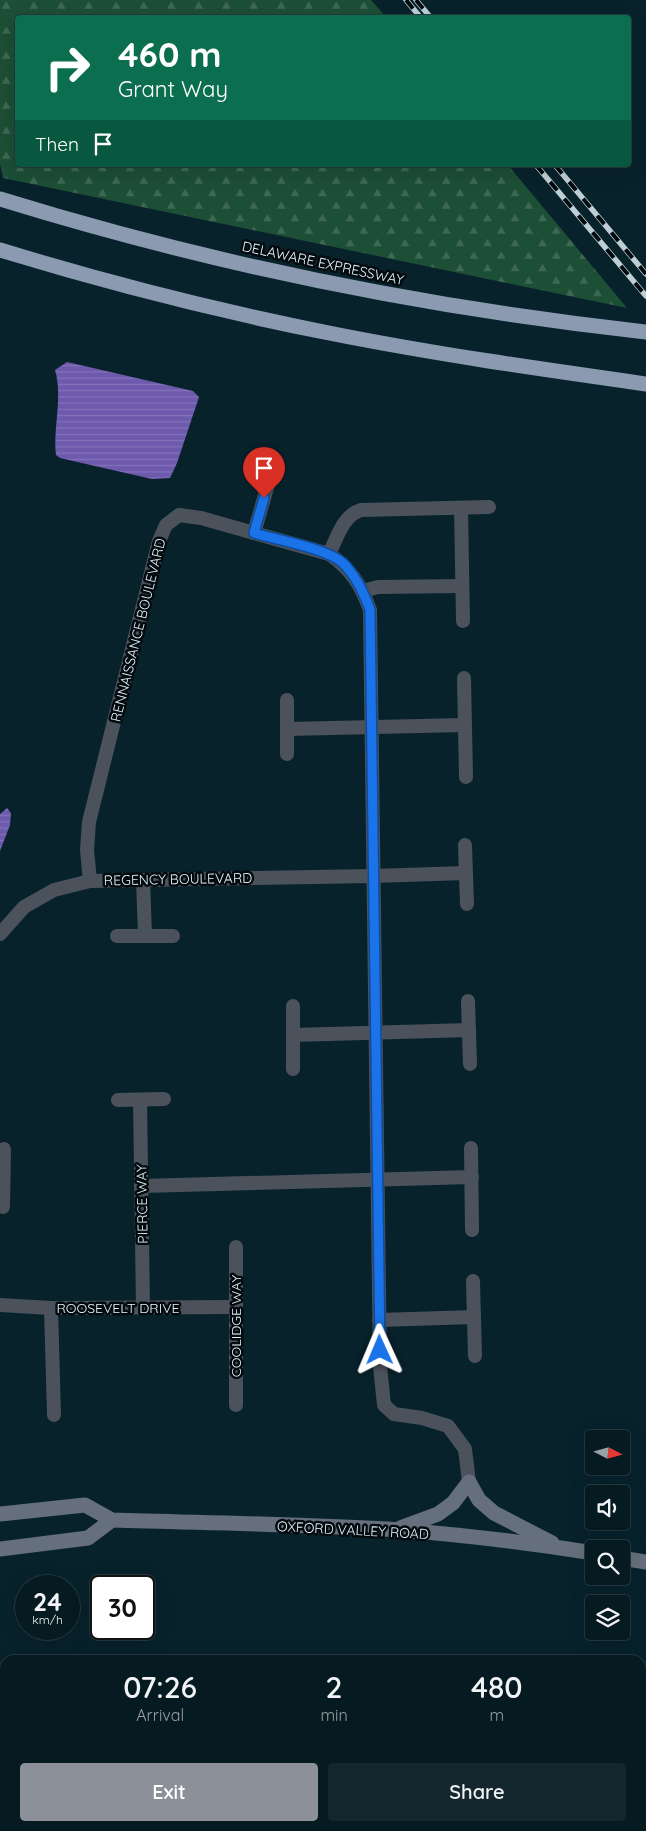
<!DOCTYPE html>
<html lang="en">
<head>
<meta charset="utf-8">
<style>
  :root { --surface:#061a21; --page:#14272e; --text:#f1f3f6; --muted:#98a1a5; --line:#27383f; --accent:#8c9099 }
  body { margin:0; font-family:Quicksand,sans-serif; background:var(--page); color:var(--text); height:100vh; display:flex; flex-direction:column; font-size:19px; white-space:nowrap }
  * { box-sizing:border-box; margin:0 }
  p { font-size:16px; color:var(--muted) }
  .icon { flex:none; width:28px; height:28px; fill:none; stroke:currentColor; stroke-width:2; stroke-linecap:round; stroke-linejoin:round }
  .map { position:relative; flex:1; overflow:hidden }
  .sheet { position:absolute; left:0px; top:1655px; width:646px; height:176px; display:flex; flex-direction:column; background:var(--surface); border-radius:15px 15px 0 0; box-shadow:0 5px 20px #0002,0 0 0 1px var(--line) }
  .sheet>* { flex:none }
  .guide { position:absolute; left:15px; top:15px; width:616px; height:152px; border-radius:5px; box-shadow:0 5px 20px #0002,0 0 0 1px var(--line); background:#0b6e4f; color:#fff; overflow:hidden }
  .needle { width:32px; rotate:96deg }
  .tools { position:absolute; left:585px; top:1430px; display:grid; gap:10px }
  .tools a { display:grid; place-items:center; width:45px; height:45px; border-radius:5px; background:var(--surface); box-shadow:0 5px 20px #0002,0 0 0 1px var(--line); font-size:25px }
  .speed { position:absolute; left:15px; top:1575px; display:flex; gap:10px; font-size:25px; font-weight:700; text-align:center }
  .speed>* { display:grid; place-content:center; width:65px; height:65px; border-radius:50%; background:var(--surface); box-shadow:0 5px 20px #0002,0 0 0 1px var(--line); line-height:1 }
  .speed small { font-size:12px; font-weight:400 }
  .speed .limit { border:2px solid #111; border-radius:8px; background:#fff; color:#111 }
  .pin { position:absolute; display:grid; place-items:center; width:42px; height:42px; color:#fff; margin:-51px -21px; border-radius:50% 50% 50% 0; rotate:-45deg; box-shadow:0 0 5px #0007 }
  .pin .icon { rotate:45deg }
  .me { position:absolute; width:55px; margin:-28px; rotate:359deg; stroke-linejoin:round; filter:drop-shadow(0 0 4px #0008) }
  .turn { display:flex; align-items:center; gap:18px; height:105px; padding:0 20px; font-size:22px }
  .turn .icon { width:65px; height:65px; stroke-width:2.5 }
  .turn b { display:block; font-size:35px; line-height:42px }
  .then { display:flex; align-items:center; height:48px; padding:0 20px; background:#0003; gap:10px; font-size:19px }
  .eta { display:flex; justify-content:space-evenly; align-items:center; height:85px; text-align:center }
  .eta b { font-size:30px; font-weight:600; line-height:35px }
  .cta { display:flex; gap:10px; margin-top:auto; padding:10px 20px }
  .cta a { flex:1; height:58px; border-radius:5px; background:var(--accent); color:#fff; font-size:20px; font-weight:600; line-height:58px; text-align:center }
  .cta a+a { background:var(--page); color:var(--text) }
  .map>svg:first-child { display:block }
  .forest { fill:url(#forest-firs) }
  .water { fill:url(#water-rules) }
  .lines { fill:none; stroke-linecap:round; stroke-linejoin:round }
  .minor { stroke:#4c525b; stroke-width:14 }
  .secondary { stroke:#666f7d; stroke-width:15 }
  .motorway { stroke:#8b9ab0; stroke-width:15 }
  .rail-casing { stroke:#bdced5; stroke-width:5.5 }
  .rail { stroke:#020a0e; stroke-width:4; stroke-dasharray:11; stroke-linecap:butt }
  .route-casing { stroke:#114b97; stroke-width:12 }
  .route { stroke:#1a73e8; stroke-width:9 }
  .labels { text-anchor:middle; stroke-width:5; stroke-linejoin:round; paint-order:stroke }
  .street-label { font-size:14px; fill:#e3f2f8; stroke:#020a0e }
</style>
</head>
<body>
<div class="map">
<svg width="646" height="1831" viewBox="0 0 646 1831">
  <defs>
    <pattern id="forest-firs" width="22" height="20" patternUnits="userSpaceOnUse" patternTransform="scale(1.25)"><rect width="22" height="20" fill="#1d4e36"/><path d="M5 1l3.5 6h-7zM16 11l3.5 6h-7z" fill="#3e6854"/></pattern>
    <pattern id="water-rules" width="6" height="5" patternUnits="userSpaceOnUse" patternTransform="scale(1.25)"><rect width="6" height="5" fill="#6e5aad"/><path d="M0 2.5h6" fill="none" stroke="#8372b9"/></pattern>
  </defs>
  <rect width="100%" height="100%" fill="#08222c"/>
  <polygon class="forest" points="0,0 371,0 386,17 18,18 18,165 508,165 627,308 3,178 0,164"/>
  <g class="water">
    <path d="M 67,362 L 193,391 L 199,397 L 177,463 L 170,478 L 152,479 L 60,458 L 56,455 C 53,427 63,397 55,370 Z"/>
    <polygon points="7,808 11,813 10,825 0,851 0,814"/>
  </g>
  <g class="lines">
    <g class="minor">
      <polyline points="461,508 463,621"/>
      <polyline points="254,533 269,481"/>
      <path d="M 329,554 C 337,538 343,515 361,510 L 489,507"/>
      <polyline points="363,591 378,587 462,586"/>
      <polyline points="464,678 466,777"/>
      <polyline points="287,729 464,725"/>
      <polyline points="287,754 287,700"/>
      <polyline points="465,845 467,904"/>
      <polyline points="143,880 145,935"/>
      <path d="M 90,881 L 87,850 L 89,822 L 159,541 L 166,525 L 179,515 L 201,518 L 329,554 C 351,569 361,585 370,610 L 380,1366 L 384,1405 L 394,1414 L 422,1418 L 448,1426 L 465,1449 L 469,1482"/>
      <polyline points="0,934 24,907 54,890 90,881 373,876 465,873"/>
      <polyline points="117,936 173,936"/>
      <polyline points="468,1001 470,1064"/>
      <polyline points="293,1006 293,1069"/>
      <polyline points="293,1035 469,1030"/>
      <polyline points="118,1100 164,1099"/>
      <polyline points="140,1100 143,1307"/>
      <polyline points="471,1148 472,1230"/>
      <polyline points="141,1186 472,1177"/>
      <polyline points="3,1207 4,1149"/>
      <polyline points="236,1247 236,1405"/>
      <polyline points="473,1281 475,1356"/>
      <polyline points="0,1305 51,1308 236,1307"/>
      <polyline points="51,1308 54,1415"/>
      <polyline points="379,1320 474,1317"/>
      <polyline points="0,1774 5,1766"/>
      <polyline points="217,1826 227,1826"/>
      <polyline points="291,1826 299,1831"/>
      <polyline points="578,1826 581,1831"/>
      <polyline points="0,1830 2,1831"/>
      <polyline points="495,1831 497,1826"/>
    </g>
    <g class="secondary">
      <path d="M 0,1514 L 85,1505 L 112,1520 C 208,1523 305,1524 401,1530 C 465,1535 530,1543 594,1553"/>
      <polyline points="400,1528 438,1514 453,1503 469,1482 479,1500 494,1513 552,1543"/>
      <polyline points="0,1549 88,1538 112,1520"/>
      <polyline points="621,1558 646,1562"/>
    </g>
    <g class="motorway">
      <path d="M 0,199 C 210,264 428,308 646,332"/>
      <path d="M 0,250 C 108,283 218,311 329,333 C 434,354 540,369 646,384"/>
    </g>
    <defs>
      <g id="rail">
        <polyline points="406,0 421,18"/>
        <polyline points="416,0 431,18"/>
        <polyline points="536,165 646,296"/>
        <polyline points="555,165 646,274"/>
      </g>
    </defs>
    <use href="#rail" class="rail-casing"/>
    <use href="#rail" class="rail"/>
  </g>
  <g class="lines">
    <defs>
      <path id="route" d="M 264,498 L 254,533 C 277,540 326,548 343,563 C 356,576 364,593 370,610 L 380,1350"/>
    </defs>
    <use href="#route" class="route-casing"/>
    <use href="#route" class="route"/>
  </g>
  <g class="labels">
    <g class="street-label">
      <text transform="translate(323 263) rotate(12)" y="5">DELAWARE EXPRESSWAY</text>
      <text transform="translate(138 630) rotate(-76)" y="5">RENNAISSANCE BOULEVARD</text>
      <text transform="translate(178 879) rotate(-1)" y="5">REGENCY BOULEVARD</text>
      <text transform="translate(142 1204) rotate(-91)" y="5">PIERCE WAY</text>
      <text x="118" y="1313">ROOSEVELT DRIVE</text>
      <text transform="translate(236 1326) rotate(-90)" y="5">COOLIDGE WAY</text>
      <text transform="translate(353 1530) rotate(3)" y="5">OXFORD VALLEY ROAD</text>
    </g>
  </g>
</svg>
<div class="tools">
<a><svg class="needle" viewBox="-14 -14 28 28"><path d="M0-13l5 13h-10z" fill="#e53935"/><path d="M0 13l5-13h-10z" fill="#98a1a5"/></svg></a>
<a><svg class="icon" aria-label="sound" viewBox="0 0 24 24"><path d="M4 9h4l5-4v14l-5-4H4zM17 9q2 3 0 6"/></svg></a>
<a><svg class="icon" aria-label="search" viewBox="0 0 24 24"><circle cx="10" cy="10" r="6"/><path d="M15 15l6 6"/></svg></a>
<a><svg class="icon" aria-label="layers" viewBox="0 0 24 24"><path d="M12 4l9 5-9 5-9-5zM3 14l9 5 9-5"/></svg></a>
</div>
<div class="speed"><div>24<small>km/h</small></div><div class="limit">30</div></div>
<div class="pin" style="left:264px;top:498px;background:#d93025"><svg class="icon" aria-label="arrive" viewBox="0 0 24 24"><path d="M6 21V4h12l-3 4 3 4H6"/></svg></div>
<svg class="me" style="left:380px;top:1350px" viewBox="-20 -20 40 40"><path d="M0-17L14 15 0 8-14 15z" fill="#1a73e8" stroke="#fff" stroke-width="4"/></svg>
<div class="guide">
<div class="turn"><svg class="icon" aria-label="right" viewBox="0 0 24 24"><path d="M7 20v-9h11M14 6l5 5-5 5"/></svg><div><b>460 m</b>Grant Way</div></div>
<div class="then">Then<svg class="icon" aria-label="arrive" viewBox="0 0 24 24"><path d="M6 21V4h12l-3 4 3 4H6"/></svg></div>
</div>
<section class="sheet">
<div class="eta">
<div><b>07:26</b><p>Arrival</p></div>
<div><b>2</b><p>min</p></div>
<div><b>480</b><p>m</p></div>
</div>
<div class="cta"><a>Exit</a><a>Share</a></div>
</section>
</div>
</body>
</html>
